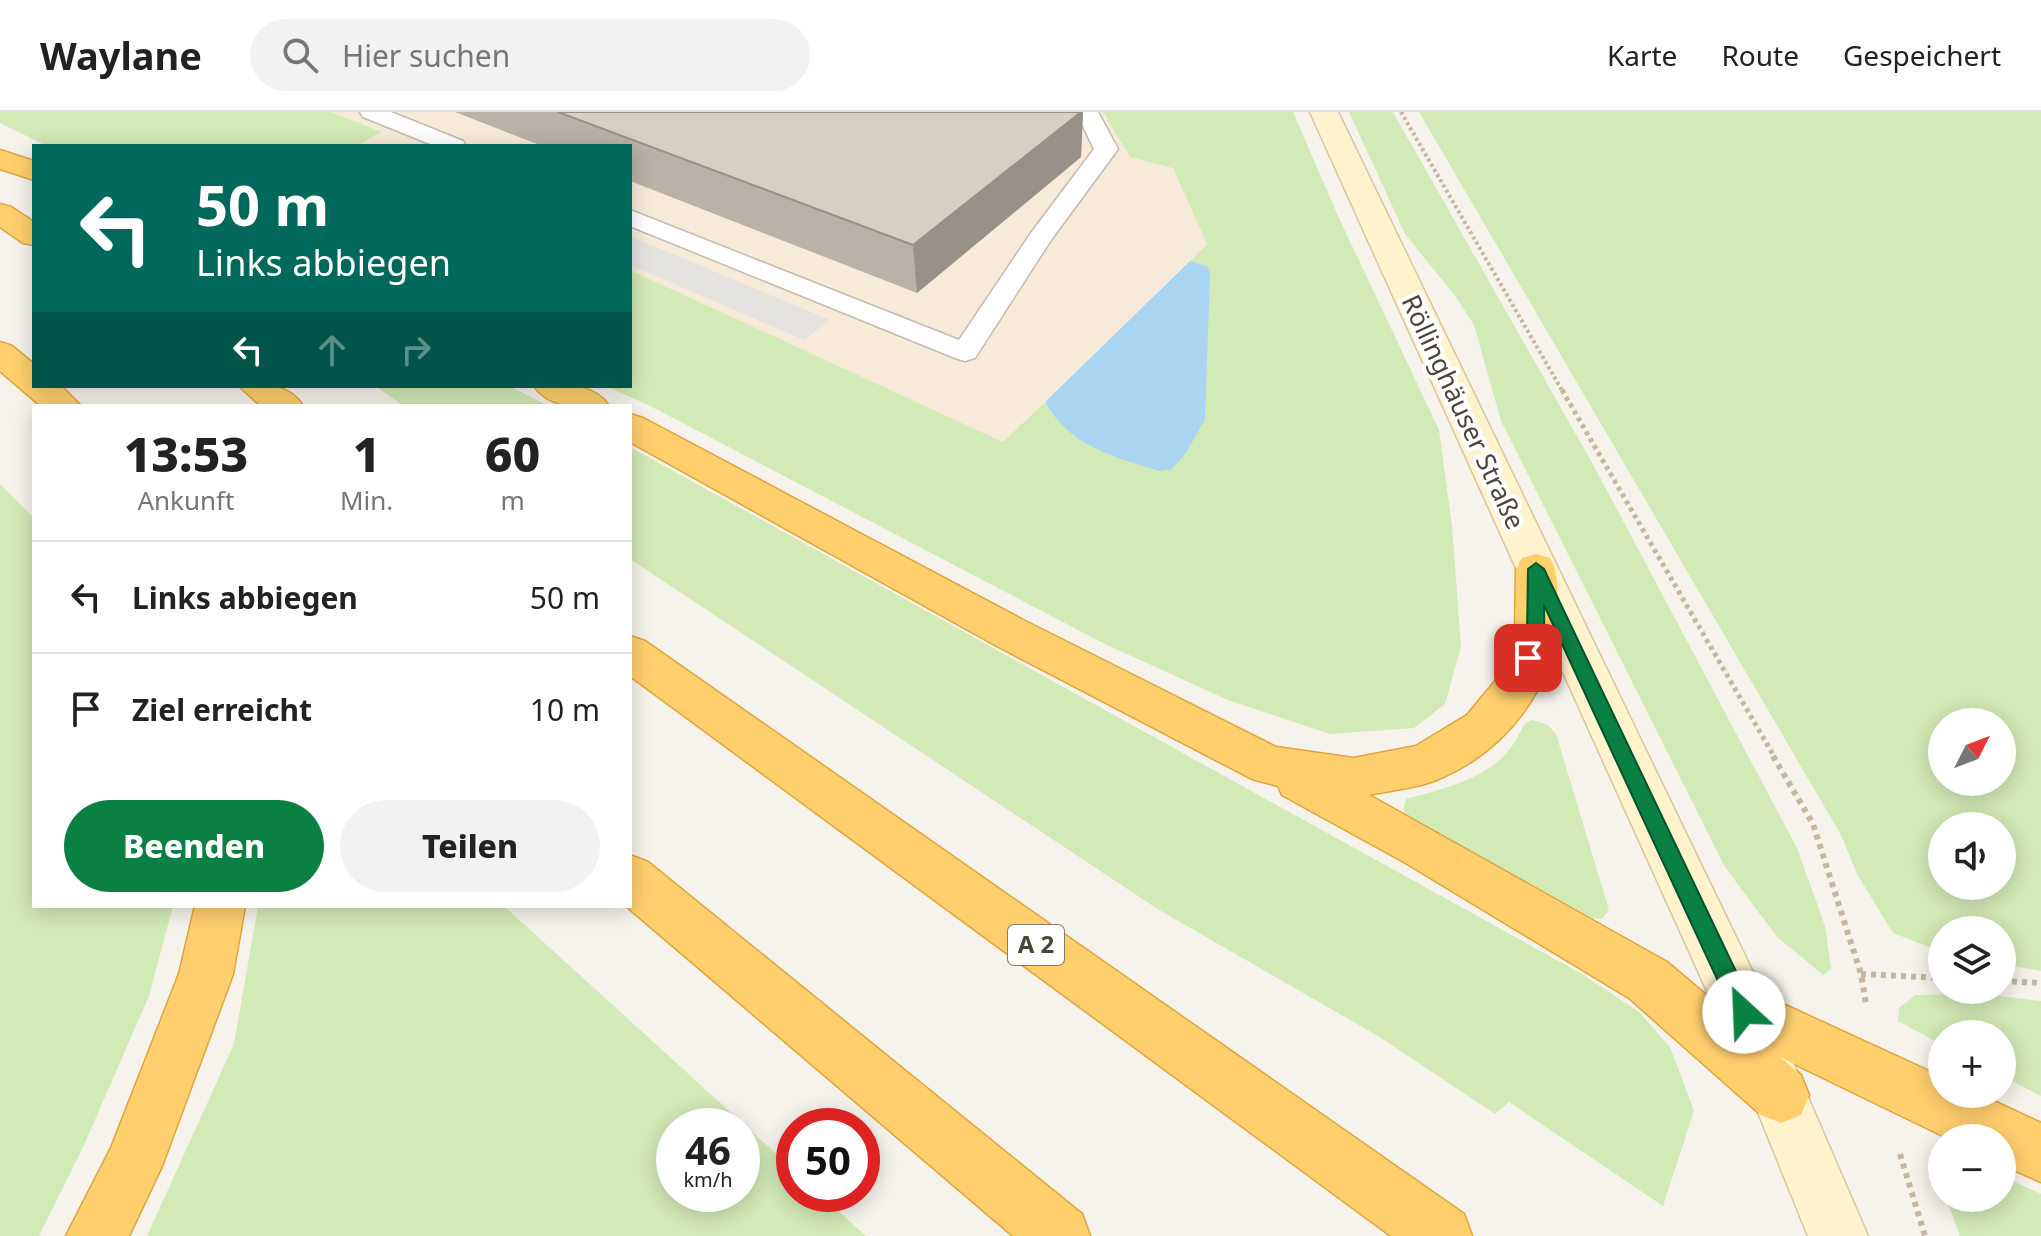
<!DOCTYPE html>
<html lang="de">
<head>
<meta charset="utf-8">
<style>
  :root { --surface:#fff; --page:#f2f2f2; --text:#222; --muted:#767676; --line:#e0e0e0; --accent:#0b8043 }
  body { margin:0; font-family:"Noto Sans",sans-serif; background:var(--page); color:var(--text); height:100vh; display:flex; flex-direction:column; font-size:30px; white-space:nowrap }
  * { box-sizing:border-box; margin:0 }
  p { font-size:26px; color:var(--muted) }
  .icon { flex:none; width:44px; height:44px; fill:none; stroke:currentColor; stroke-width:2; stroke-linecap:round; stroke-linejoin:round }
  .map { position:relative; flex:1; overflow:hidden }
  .sheet { position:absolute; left:32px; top:292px; width:600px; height:504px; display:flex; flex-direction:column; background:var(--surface); border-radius:0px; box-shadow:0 4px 20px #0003 }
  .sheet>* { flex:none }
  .banner { position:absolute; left:32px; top:32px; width:600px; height:244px; border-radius:0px; box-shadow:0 4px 20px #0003; background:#00695c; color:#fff; overflow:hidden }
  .needle { width:52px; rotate:48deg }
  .controls { position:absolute; left:1928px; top:596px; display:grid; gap:16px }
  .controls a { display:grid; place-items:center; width:88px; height:88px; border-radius:50%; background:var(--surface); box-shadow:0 4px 20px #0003; font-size:40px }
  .speed { position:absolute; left:656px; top:996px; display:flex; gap:16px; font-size:40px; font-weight:700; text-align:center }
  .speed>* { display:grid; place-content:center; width:104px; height:104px; border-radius:50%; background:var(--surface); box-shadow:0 4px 20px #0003; line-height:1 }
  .speed small { font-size:20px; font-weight:400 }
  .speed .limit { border:12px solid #d22; background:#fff; color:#111 }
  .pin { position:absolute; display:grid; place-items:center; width:68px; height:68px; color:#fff; margin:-34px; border-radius:16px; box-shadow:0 4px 12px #0006 }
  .me { position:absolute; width:88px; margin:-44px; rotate:335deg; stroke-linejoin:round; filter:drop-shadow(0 0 6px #0008) }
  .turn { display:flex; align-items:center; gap:28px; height:168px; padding:0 32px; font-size:36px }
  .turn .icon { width:104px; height:104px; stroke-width:2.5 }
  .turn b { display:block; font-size:56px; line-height:68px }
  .lanes { display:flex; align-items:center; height:76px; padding:0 32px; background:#0003; justify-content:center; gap:40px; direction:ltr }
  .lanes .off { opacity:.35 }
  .eta { display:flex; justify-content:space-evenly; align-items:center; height:136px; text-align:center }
  .eta b { font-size:48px; font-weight:800; line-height:56px }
  .button { display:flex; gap:16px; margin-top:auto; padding:16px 32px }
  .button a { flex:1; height:92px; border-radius:48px; background:var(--accent); color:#fff; font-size:32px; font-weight:800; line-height:92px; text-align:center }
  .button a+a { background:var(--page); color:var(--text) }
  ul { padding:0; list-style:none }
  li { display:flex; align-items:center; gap:24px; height:112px; padding:0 32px; border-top:2px solid var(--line) }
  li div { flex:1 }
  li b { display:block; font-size:30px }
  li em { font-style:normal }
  header { display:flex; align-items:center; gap:48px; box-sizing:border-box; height:112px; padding:0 40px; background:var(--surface); border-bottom:2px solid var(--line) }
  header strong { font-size:38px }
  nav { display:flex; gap:44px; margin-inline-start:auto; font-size:28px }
  .search { width:560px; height:72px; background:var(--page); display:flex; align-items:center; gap:20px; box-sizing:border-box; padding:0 28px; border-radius:44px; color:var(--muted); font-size:30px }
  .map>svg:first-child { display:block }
  .commercial { fill:#f7ead8 }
  .green { fill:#d2eab5; fill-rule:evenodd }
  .parking { fill:#e5e3e0 }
  .water { fill:#a9d4f2 }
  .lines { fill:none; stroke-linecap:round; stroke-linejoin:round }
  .service-casing { stroke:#c2bbae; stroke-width:3 }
  .secondary-casing { stroke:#d6c79b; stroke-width:3 }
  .motorway-casing { stroke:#e0a43c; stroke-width:3 }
  .path-far2 { stroke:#c4b79f; stroke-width:4; stroke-dasharray:3 3; stroke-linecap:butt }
  .path-far1 { stroke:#c4b79f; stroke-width:5; stroke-dasharray:4 4; stroke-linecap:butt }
  .path { stroke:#c4b79f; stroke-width:6; stroke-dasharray:5 5; stroke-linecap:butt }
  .service { fill:#fff; fill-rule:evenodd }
  .secondary { fill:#fff3cd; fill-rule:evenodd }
  .motorway { fill:#ffcf6e; fill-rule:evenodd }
  .wall { fill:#bab2a6 }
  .shaded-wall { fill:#979187 }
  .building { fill:#d8cfc1; stroke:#979187; stroke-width:2 }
  .route { fill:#0b8043; stroke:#07532c; stroke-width:2 }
  .labels { text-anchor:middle; stroke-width:8; stroke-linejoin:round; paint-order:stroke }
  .shield { fill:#fff; stroke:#817c74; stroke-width:2 }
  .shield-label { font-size:24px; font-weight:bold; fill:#4b4439 }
  .street-label { font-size:26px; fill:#4b4439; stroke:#fff }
</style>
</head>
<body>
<header>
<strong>Waylane</strong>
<div class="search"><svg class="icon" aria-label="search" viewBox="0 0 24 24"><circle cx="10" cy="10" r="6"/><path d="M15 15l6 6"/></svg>Hier suchen</div>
<nav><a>Karte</a><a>Route</a><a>Gespeichert</a></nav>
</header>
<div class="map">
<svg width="2041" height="1124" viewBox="0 0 2041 1124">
  <rect width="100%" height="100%" fill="#f6f3ec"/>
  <polygon class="commercial" points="331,0 1103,0 1130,45 1173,55 1207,132 1003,330 630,158 630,34 356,34 381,19"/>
  <g class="green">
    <polygon points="0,0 331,0 382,20 356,34 47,34 0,11"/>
    <path d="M 1103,0 L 1293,0 L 1338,104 L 1439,318 L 1452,414 L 1461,535 L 1445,592 L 1414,616 L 1330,622 L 1228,588 L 1105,532 L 654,296 L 606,274 L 630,274 L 630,158 L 1003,330 L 1045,290 C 1069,334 1115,345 1159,359 L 1207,154 L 1190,149 L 1207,132 L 1173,56 L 1130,45 Z"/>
    <polygon points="1349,0 1393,0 1595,356 1797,736 1825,814 1831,857 1823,863 1777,825 1725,755 1501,309 1474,213 1456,185 1405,122"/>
    <path d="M 1419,0 L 2041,0 L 2041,859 L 2002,852 L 2002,818 L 1942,818 L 1942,840 L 1893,821 L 1857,762 L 1841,723 ZM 2002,610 L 2002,670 L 1942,670 L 1942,610 ZM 2002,714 L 2002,774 L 1942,774 L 1942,714 Z"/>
    <polygon points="375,274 509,274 549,294 404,294"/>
    <polygon points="630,335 1582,862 1639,900 1670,935 1694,999 1663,1094 1509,990 1495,1002 1378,924 1159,798 630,447"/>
    <polygon points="0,372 34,406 34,794 173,794 149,884 84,1033 39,1124 0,1124"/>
    <path d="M 1533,608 L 1548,613 L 1556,622 L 1609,798 L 1602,807 L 1586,806 L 1417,713 L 1403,699 L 1406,687 C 1441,678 1486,667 1509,638 C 1516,630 1520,619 1526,610 Z"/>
    <path d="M 258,794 L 504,794 L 794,1058 L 794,1082 L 820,1082 L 866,1124 L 147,1124 L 234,932 ZM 674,1014 L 742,1014 L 742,1082 L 674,1082 Z"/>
    <polygon points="1985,882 2041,889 2041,984 2002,964 2002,922 1942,922 1942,933 1898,909 1899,896 1915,883"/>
    <polygon points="2002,1064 2041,1082 2041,1124 1960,1124 1946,1086 2002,1086"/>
  </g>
  <polygon class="parking" points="630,124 830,208 804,228 630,153"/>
  <path class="water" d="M 1190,149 L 1207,154 L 1210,162 L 1205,307 L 1186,341 L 1172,357 L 1159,359 C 1114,345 1069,334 1045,290 Z"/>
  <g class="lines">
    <defs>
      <g id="service">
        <polygon points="360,0 391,0 463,29 466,34 435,34 363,5"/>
        <polygon points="1076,0 1098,0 1118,37 1051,128 975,246 965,249 955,246 630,114 630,98 959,228 1031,121 1094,37"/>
      </g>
      <polygon id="secondary" points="1310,0 1338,0 1763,881 1868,1124 1808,1124 1725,919"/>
      <g id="motorway">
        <polygon points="0,38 34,49 34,68 0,57"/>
        <polygon points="0,92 11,95 34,110 34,133 23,131 0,115"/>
        <polygon points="0,230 12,234 34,252 34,274 61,274 81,294 41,294 0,259"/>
        <path d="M 239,274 C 265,274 288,270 303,294 L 261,294 Z"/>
        <path d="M 534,274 C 560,274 593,269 609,294 C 583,294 551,299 534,274 Z"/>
        <path d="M 630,302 L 643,306 L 1025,509 L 1276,635 L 1354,646 L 1416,634 L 1467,603 L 1501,562 L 1515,522 L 1516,457 L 1522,446 L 1536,442 L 1550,446 C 1560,463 1557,482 1557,500 C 1558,573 1506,638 1441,666 C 1419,676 1392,678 1369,683 L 1667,850 L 1719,894 L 1725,881 L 1744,874 L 1942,965 L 1942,982 L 1979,982 L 2041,1011 L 2041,1070 L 2002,1053 L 2002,1026 L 1947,1026 L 1780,945 L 1801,963 L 1809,983 L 1801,1003 L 1781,1011 L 1761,1003 L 1629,886 L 1404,750 L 1282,683 L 1278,674 L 1252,667 L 995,533 L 630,330 Z"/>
        <polygon points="630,524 645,529 1464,1102 1472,1124 1391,1124 630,564"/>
        <polygon points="630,743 648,750 1082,1102 1090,1124 1013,1124 626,794 630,794"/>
        <polygon points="195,794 245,794 233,862 162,1054 129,1124 66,1124 111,1036 179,862"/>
      </g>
    </defs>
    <use href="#service" class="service-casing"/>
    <use href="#secondary" class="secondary-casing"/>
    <use href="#motorway" class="motorway-casing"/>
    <polyline class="path-far2" points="1401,0 1563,280"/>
    <polyline class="path-far1" points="1562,278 1775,646"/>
    <g class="path">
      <polyline points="1773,644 1813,712 1861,862 1866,892"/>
      <polyline points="1861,862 1942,866"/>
      <polyline points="2002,869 2041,871"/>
      <polyline points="1900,1042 1925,1124"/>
    </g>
    <use href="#service" class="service"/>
    <use href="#secondary" class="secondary"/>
    <use href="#motorway" class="motorway"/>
  </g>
  <polygon class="wall" points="455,0 1083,0 1081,45 917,181 630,69 630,34 542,34"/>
  <polygon class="shaded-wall" points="1081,0 1083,0 1081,45 917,181 913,133"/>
  <polygon class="building" points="558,0 1081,0 913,133"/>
  <path class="route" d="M 1536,451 L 1544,457 L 1752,893 L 1755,900 L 1752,908 L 1744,911 L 1736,908 L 1544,493 C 1544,511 1547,546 1528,553 L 1519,546 L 1527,522 L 1528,457 Z"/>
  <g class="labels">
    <rect class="shield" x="1008" y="813" width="56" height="40" rx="6"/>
    <g class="shield-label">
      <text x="1036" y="841">A 2</text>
    </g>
    <g class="street-label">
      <text transform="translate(1463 300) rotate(65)" y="9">Röllinghäuser Straße</text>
    </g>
  </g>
</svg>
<div class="controls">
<a><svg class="needle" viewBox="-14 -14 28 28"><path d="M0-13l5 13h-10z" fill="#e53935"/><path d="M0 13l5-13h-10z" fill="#767676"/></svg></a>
<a><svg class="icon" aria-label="sound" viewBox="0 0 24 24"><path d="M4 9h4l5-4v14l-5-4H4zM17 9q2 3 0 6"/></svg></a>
<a><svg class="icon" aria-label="layers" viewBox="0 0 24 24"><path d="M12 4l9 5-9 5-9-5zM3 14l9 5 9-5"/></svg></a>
<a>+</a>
<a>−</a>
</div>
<div class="speed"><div>46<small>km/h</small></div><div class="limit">50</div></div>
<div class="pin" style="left:1528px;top:546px;background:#d93025"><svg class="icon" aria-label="arrive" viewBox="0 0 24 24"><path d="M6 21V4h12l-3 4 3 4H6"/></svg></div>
<svg class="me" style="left:1744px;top:900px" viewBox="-20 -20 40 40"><circle r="19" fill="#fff"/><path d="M0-13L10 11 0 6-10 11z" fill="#0b8043"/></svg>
<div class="banner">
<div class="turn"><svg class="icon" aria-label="left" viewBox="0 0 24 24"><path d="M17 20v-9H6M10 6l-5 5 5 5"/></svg><div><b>50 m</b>Links abbiegen</div></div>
<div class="lanes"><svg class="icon" aria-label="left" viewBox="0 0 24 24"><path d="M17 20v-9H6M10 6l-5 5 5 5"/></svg><svg class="icon off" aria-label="ahead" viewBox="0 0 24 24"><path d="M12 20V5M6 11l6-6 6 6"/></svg><svg class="icon off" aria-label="right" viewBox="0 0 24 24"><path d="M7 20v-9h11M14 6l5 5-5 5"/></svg></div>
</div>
<section class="sheet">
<div class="eta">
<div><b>13:53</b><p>Ankunft</p></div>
<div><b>1</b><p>Min.</p></div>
<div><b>60</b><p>m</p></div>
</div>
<ul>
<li><svg class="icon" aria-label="left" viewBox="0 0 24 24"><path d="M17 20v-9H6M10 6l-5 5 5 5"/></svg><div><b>Links abbiegen</b></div><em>50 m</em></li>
<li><svg class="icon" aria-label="arrive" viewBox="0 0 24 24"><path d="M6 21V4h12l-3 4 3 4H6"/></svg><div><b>Ziel erreicht</b></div><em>10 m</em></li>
</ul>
<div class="button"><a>Beenden</a><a>Teilen</a></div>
</section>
</div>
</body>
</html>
